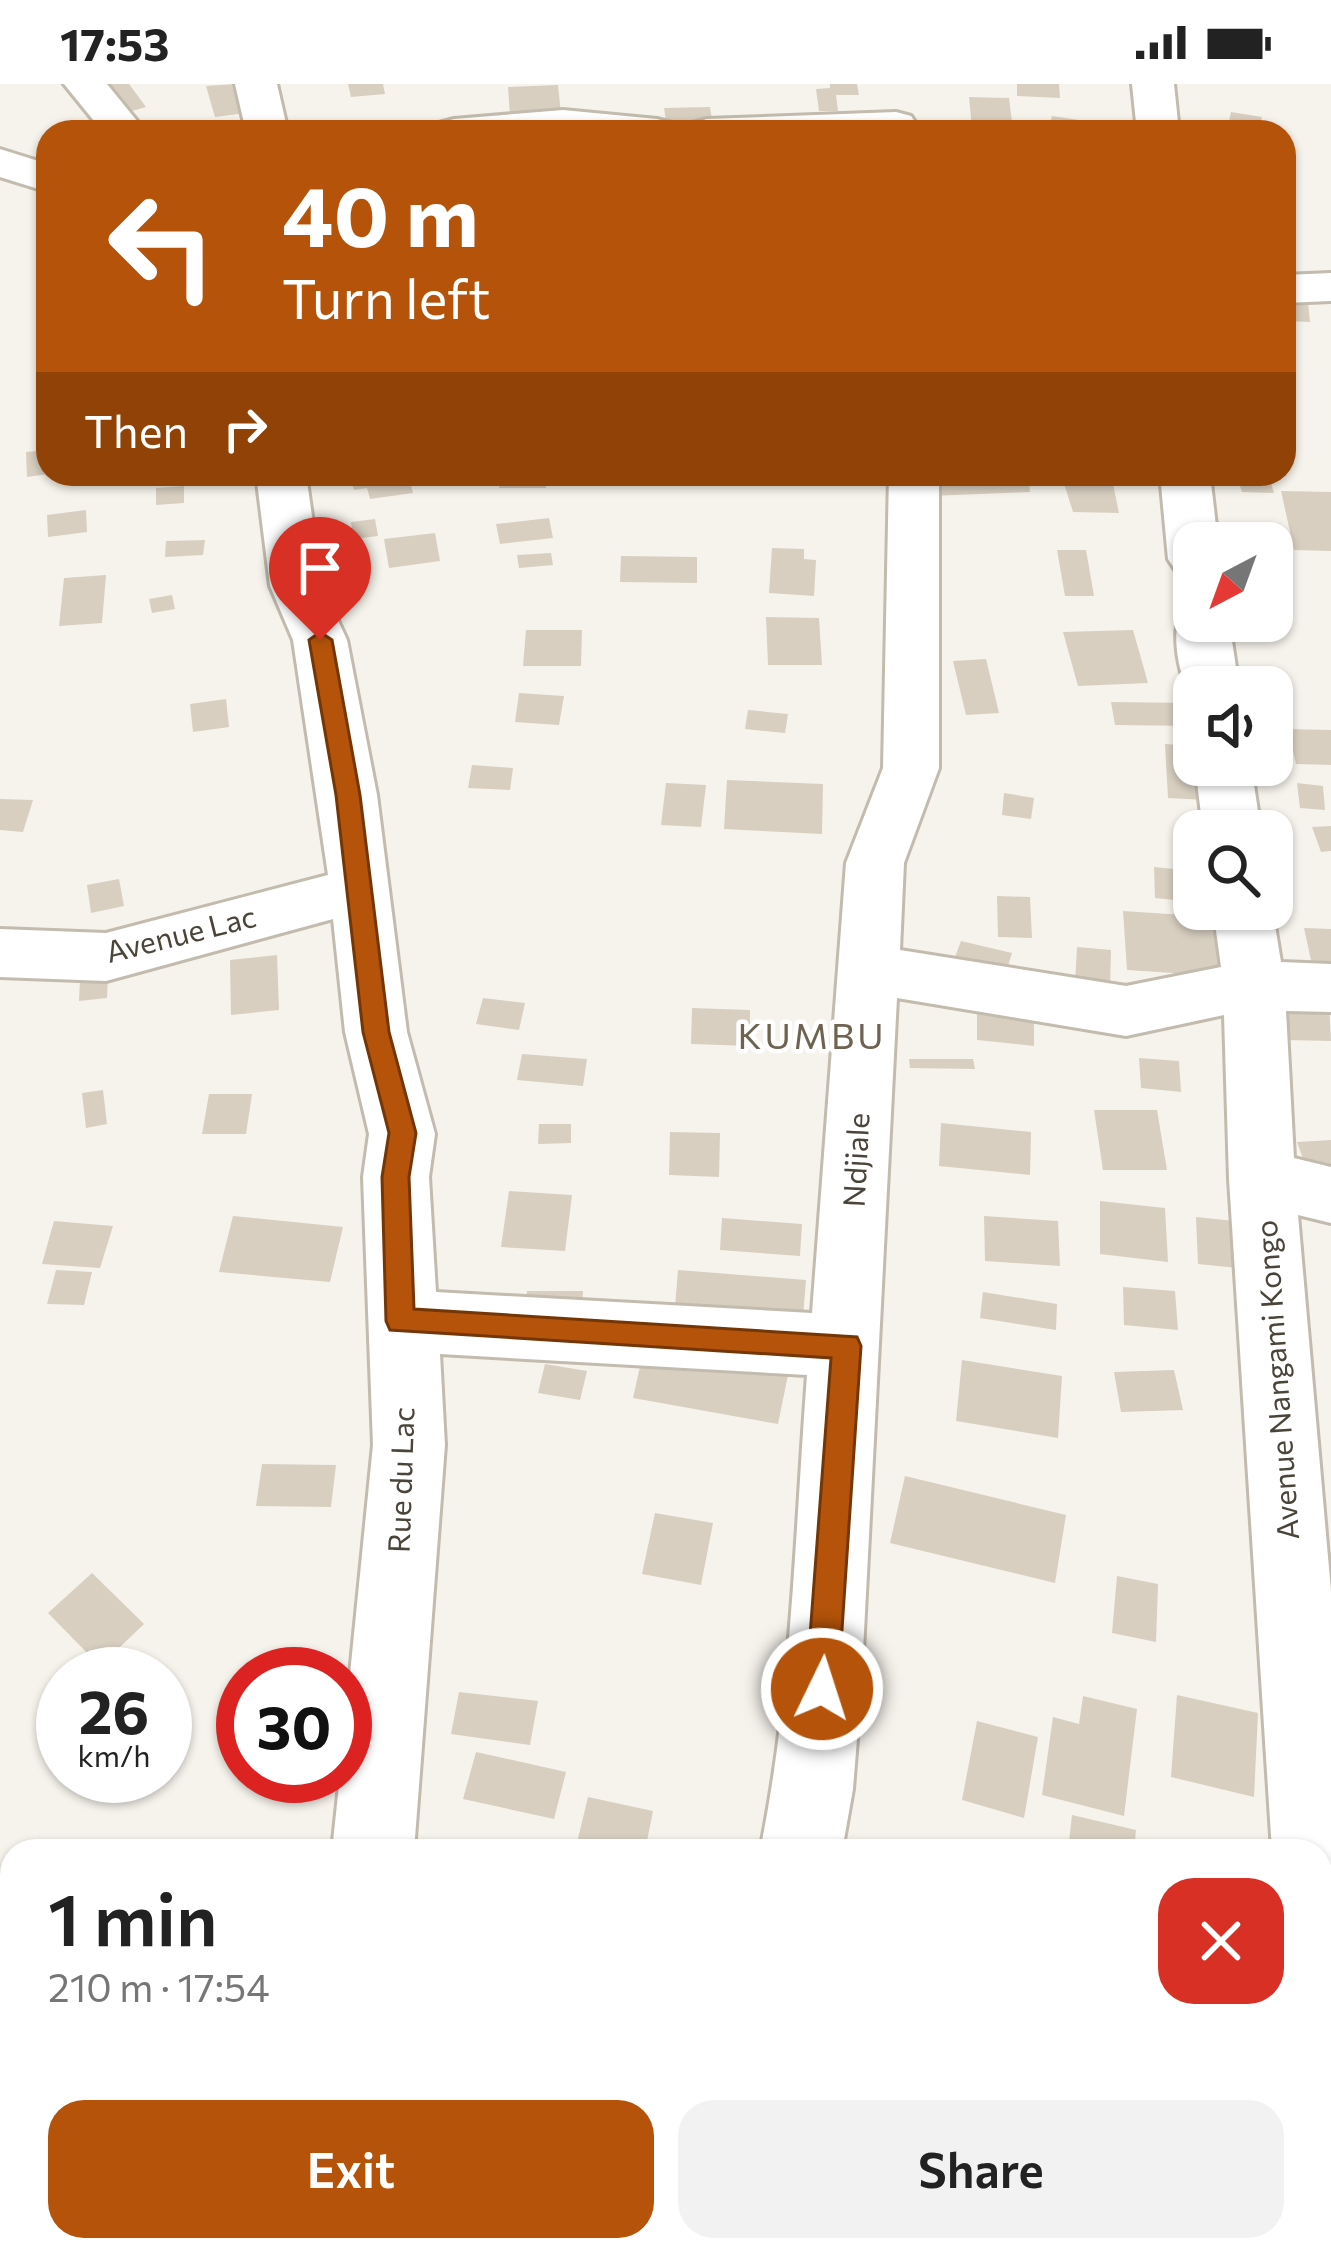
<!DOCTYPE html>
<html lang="en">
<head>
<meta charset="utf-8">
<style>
  :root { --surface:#fff; --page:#f2f2f2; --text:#222; --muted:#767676; --accent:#b45309 }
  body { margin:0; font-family:Commissioner,sans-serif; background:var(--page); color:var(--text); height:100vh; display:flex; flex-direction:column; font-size:45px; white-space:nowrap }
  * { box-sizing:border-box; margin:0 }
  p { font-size:39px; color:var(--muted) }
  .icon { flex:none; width:66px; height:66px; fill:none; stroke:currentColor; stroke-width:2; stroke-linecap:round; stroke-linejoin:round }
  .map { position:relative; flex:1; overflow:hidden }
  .panel { position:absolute; left:0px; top:1755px; width:1332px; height:423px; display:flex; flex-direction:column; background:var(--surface); border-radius:36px 36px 0 0; box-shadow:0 3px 9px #0004 }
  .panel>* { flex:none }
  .banner { position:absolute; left:36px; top:36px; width:1260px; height:366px; border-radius:36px; box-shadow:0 3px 9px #0004; background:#b45309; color:#fff; overflow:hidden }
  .needle { width:78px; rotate:221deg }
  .controls { position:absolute; left:1173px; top:438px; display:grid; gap:24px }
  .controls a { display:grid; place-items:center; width:120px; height:120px; border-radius:24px; background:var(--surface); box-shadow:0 3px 9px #0004; font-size:60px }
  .speed { position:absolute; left:36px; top:1563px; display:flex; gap:24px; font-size:60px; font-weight:700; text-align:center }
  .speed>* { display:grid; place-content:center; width:156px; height:156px; border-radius:50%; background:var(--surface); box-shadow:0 3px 9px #0004; line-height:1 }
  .speed small { font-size:30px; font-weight:400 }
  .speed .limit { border:18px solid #d22; background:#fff; color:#111 }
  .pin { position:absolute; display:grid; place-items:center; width:102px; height:102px; color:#fff; margin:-123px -51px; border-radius:50% 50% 50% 0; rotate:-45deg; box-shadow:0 0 12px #0007 }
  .pin .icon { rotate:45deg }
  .me { position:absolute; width:132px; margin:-66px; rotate:4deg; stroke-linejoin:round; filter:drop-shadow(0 0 9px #0008) }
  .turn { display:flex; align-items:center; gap:42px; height:252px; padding:0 48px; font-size:54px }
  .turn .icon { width:156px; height:156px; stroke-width:2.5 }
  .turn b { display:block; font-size:84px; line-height:102px }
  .then { display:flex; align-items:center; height:114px; padding:0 48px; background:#0003; gap:24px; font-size:45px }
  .round { display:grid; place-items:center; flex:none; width:126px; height:126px; border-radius:36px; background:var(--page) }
  .headline { display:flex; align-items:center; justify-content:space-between; height:204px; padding:0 48px }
  h1 { font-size:72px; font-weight:600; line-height:90px }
  .cta { display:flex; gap:24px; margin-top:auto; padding:24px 48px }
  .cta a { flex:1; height:138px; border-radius:36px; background:var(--accent); color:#fff; font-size:48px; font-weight:600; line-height:138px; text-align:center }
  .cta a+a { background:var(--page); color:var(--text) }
  .status { display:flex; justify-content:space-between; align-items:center; height:84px; padding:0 60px; background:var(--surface); direction:ltr }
  .status svg { height:33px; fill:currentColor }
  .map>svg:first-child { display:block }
  .building { fill:#d8cfc1 }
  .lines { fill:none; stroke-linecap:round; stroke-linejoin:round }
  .minor-casing { stroke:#c2bbae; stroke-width:6 }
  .minor { fill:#fff; fill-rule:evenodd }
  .route { fill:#b45309; stroke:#753606; stroke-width:3 }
  .labels { text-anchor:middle; stroke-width:9; stroke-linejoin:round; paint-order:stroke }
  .street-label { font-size:30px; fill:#4b4439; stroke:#fff }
  .quarter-label { font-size:36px; letter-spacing:3px; fill:#6e6250; stroke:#fff }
</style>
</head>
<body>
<div class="status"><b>17:53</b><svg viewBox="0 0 49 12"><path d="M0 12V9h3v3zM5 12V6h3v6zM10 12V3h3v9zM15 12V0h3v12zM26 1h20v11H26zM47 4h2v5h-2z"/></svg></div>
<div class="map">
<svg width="1331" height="2177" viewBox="0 0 1331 2177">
  <rect width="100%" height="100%" fill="#f6f3ec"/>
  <g class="building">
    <polygon points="100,0 129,0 146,23 121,30"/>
    <polygon points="236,0 246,29 215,33 206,2"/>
    <polygon points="348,0 383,0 385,10 351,13"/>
    <polygon points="830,0 857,0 859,11 836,11 838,27 819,27 816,5 830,4"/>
    <polygon points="1017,0 1059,0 1060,14 1017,12"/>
    <polygon points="558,1 561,30 510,32 508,3"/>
    <polygon points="969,13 1009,14 1013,46 972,45"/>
    <polygon points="710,23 713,42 667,44 664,24"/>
    <polygon points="1231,28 1262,33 1259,46 1228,42"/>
    <polygon points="1052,32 1086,37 1084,48 1048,48"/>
    <polygon points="1284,218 1308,219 1310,238 1284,237"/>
    <polygon points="48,366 48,390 27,393 26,368"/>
    <polygon points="350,390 408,390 413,409 370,415 367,404 354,406"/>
    <polygon points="499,390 547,390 546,404 499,404"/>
    <polygon points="598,390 657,390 658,400 599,402"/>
    <polygon points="927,390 1028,390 1030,408 929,412"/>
    <polygon points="1061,390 1111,390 1119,429 1073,428"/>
    <polygon points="1238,396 1270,396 1274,409 1242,408"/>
    <polygon points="184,402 184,419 156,421 156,404"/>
    <polygon points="1281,407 1331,408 1331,467 1294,466"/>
    <polygon points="86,426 87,448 48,453 47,431"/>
    <polygon points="549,434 553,454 500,460 496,440"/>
    <polygon points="375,435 378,452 353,455 351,438"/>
    <polygon points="435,449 440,477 389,484 384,455"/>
    <polygon points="205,456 203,471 165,473 166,457"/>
    <polygon points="772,464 804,465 804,475 816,476 814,512 769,509"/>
    <polygon points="1057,466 1086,466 1094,512 1065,512"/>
    <polygon points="551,469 553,481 519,484 517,471"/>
    <polygon points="621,472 697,473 697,499 620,498"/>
    <polygon points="106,491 102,539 59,542 64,494"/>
    <polygon points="172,511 175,525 152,529 149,515"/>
    <polygon points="766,533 819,534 822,581 768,581"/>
    <polygon points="526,546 582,546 581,582 523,582"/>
    <polygon points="1133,546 1148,599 1078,602 1063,548"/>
    <polygon points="986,575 999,629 966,631 953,577"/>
    <polygon points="519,609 564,612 559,641 515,638"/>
    <polygon points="226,615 229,643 193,648 190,620"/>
    <polygon points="1111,618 1194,619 1194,642 1115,641"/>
    <polygon points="748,626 788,630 785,649 745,645"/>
    <polygon points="1288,645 1331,646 1331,681 1296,680"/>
    <polygon points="1165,660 1194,662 1194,681 1203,681 1206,716 1168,714"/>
    <polygon points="472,681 513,684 510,706 468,704"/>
    <polygon points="727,696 823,700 822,750 724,745"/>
    <polygon points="666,699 706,701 701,743 661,741"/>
    <polygon points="1297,699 1323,702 1325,726 1300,724"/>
    <polygon points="1004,709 1034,714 1031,735 1002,731"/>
    <polygon points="0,715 33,716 23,748 0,746"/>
    <polygon points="1331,742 1331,767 1321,768 1312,743"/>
    <polygon points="1154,783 1194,787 1194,818 1155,814"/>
    <polygon points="119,795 124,822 91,829 87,801"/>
    <polygon points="997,812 1030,813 1032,854 998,853"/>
    <polygon points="1123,827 1215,833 1220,892 1127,886"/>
    <polygon points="1304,844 1331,845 1331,882 1312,881"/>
    <polygon points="961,857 1012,869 1007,885 955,873"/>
    <polygon points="1077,863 1111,866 1110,904 1075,900"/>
    <polygon points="277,871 279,926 231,931 230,876"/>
    <polygon points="108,893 107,914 79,917 80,895"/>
    <polygon points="483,914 525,919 519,946 476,940"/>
    <polygon points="1279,921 1329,921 1331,957 1285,956"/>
    <polygon points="977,922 1034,927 1034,962 977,956"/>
    <polygon points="692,924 750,926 750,962 691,960"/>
    <polygon points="522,970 587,975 583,1002 517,996"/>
    <polygon points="1139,974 1179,977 1181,1008 1141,1004"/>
    <polygon points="909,975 973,975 975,985 910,984"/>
    <polygon points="103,1006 107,1040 86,1044 82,1009"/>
    <polygon points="209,1010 252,1010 246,1050 202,1050"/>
    <polygon points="1094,1026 1157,1026 1167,1086 1103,1086"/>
    <polygon points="941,1039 1031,1048 1030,1091 939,1082"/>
    <polygon points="539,1040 571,1040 571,1059 538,1060"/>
    <polygon points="670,1048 720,1049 719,1093 669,1091"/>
    <polygon points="1331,1056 1331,1092 1310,1094 1297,1058"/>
    <polygon points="509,1107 572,1111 565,1167 501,1163"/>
    <polygon points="1100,1117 1165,1124 1168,1178 1100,1170"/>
    <polygon points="233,1132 343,1143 330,1198 219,1188"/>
    <polygon points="984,1132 1058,1137 1060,1182 985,1177"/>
    <polygon points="1196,1133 1244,1138 1247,1185 1198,1180"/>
    <polygon points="722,1134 802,1140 800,1172 720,1166"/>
    <polygon points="54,1137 113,1142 100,1184 42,1180"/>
    <polygon points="56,1186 92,1188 84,1221 47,1220"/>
    <polygon points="678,1186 806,1196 803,1233 675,1223"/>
    <polygon points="1123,1203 1175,1207 1178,1246 1124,1241"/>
    <polygon points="527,1207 583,1207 582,1230 525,1230"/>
    <polygon points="983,1208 1057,1220 1056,1246 980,1234"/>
    <polygon points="645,1260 789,1286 778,1340 633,1314"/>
    <polygon points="962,1276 1062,1292 1058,1354 956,1337"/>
    <polygon points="545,1280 587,1287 580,1316 538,1309"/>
    <polygon points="1174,1286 1183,1326 1121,1328 1114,1288"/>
    <polygon points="262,1380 336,1381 331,1423 256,1422"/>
    <polygon points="905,1392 1066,1431 1055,1499 890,1459"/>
    <polygon points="655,1429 713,1439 701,1501 642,1490"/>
    <polygon points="92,1489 144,1540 100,1582 48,1529"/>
    <polygon points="1117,1492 1158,1500 1156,1558 1112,1549"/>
    <polygon points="459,1608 538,1617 530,1661 451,1650"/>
    <polygon points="1177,1611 1258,1629 1254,1713 1171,1693"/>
    <polygon points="1083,1612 1137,1625 1124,1732 1042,1711 1053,1633 1079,1640"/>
    <polygon points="977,1637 1038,1653 1024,1734 962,1716"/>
    <polygon points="476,1668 566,1688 554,1735 463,1715"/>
    <polygon points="588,1713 653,1727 645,1767 575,1767"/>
    <polygon points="1072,1731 1136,1746 1134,1767 1068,1767"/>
    <polygon points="12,1961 12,2023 0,2016 0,1980"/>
    <polygon points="540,2166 611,2166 609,2177 537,2177"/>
    <polygon points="831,2166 914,2166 936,2177 828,2177"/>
  </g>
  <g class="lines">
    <defs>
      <g id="minor">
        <polygon points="64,0 107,0 146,48 103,48"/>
        <polygon points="235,0 277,0 288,48 246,48"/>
        <polygon points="1132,0 1174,0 1179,48 1137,48"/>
        <polygon points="563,26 657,35 672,39 678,48 433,48 439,39 454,35"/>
        <polygon points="896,28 911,32 917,41 912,48 686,48 692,39 707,35"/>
        <polygon points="0,65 48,80 48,108 0,93"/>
        <polygon points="1331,189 1331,217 1284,219 1284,191"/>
        <path d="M 256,390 L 306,390 L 322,502 L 347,556 L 377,711 L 407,948 L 435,1050 L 429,1093 L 436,1208 L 812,1229 L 846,779 L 883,684 L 889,390 L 939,390 L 939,684 L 904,779 L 900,866 L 1126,902 L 1221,883 L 1213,825 L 1272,823 L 1281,878 L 1331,880 L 1331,928 L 1286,927 L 1294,1074 L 1331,1083 L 1331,1139 L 1298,1131 L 1331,1507 L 1331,1800 L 1320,1805 L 1320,1767 L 1272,1767 L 1229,1095 L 1224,931 L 1126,952 L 897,914 L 861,1605 L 853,1705 L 842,1767 L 760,1767 C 792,1611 795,1449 807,1291 L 440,1270 L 445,1361 L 414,1767 L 332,1767 L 340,1692 L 345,1692 L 345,1640 L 373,1361 L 363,1093 L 369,1050 L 345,948 L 333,835 L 106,897 L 0,893 L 0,845 L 106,849 L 328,791 L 293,556 L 270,502 Z"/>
        <polygon points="1160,390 1210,390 1218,459 1194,459 1194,492 1176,487 1168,475"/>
        <path d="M 1194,521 L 1194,537 L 1229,537 L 1239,603 L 1194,603 L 1194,617 C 1179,596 1169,547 1183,524 Z"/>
        <polygon points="1195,681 1251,681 1261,747 1203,747"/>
        <polygon points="1320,1811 1331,1816 1331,2040 1320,2036"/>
        <polygon points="250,2166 340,2166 337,2177 247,2177"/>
        <polygon points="601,2166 691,2166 687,2177 597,2177"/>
      </g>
    </defs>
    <use href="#minor" class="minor-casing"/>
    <use href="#minor" class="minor"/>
  </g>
  <polygon class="route" points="320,548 332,556 360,711 389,948 416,1049 409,1093 414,1225 857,1253 861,1262 838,1605 834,1616 822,1621 811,1616 806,1605 831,1274 390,1246 386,1237 382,1093 389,1049 363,948 336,711 309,556"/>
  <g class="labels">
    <g class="street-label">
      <text transform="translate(181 851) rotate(-14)" y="10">Avenue Lac</text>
      <text transform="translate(857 1076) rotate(-87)" y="10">Ndjiale</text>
      <text transform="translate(1278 1296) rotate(-94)" y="10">Avenue Nangami Kongo</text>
      <text transform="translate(402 1396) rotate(-88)" y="10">Rue du Lac</text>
    </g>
    <g class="quarter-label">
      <text x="812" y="965">KUMBU</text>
    </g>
  </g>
</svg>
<div class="controls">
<a><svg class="needle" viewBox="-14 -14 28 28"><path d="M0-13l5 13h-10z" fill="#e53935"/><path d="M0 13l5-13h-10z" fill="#767676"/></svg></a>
<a><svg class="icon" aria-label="sound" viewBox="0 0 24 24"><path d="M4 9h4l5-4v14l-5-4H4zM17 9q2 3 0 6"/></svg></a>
<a><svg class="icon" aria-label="search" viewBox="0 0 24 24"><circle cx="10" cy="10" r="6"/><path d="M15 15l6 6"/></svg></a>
</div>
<div class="speed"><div>26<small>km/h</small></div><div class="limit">30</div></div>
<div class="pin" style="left:320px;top:556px;background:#d93025"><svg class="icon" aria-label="arrive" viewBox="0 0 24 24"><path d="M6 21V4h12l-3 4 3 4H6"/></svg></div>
<svg class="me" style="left:822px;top:1605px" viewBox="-20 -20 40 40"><circle r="17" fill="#b45309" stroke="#fff" stroke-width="3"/><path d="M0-11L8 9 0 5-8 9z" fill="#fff"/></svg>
<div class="banner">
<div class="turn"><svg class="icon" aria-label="left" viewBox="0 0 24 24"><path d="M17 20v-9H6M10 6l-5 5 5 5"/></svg><div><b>40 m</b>Turn left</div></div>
<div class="then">Then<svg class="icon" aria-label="right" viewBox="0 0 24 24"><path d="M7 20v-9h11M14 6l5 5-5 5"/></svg></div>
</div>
<section class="panel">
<div class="headline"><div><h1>1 min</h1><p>210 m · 17:54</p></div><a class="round" style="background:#d93025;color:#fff"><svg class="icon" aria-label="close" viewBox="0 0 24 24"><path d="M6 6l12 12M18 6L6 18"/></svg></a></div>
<div class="cta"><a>Exit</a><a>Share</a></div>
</section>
</div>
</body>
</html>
